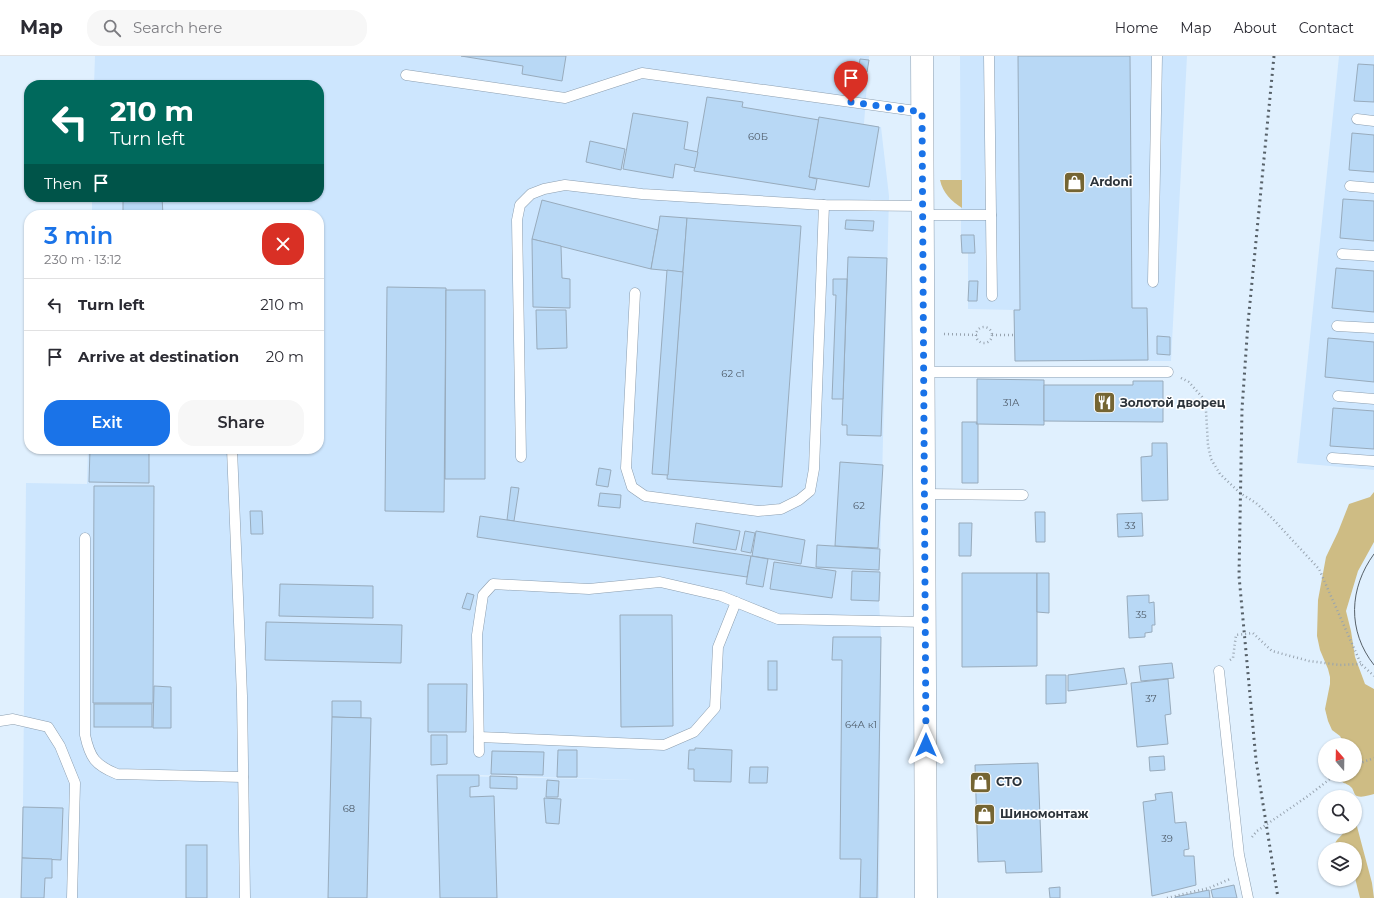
<!DOCTYPE html>
<html lang="en">
<head>
<meta charset="utf-8">
<style>
  :root { --surface:#fff; --page:#f7f7f7; --text:#2b2b33; --muted:#7c7c81; --line:#e1e1e2; --accent:#1a73e8 }
  body { margin:0; font-family:Montserrat,sans-serif; background:var(--page); color:var(--text); height:100vh; display:flex; flex-direction:column; font-size:15px; white-space:nowrap }
  * { box-sizing:border-box; margin:0 }
  p { font-size:13px; color:var(--muted) }
  .icon { flex:none; width:22px; height:22px; fill:none; stroke:currentColor; stroke-width:2; stroke-linecap:round; stroke-linejoin:round }
  .map { position:relative; flex:1; overflow:hidden }
  .sheet { position:absolute; left:24px; top:154px; width:300px; height:244px; display:flex; flex-direction:column; background:var(--surface); border-radius:16px; box-shadow:0 1px 3px #0004 }
  .sheet>* { flex:none }
  .hud { position:absolute; left:24px; top:24px; width:300px; height:122px; border-radius:16px; box-shadow:0 1px 3px #0004; background:#00695c; color:#fff; overflow:hidden }
  .needle { width:26px; rotate:340deg }
  .controls { position:absolute; left:1318px; top:682px; display:grid; gap:8px }
  .controls a { display:grid; place-items:center; width:44px; height:44px; border-radius:50%; background:var(--surface); box-shadow:0 1px 3px #0004; font-size:20px }
  .pin { position:absolute; display:grid; place-items:center; width:34px; height:34px; color:#fff; margin:-41px -17px; border-radius:50% 50% 50% 0; rotate:-45deg; box-shadow:0 0 4px #0007 }
  .pin .icon { rotate:45deg }
  .me { position:absolute; width:44px; margin:-22px; rotate:0deg; stroke-linejoin:round; filter:drop-shadow(0 0 3px #0008) }
  .turn { display:flex; align-items:center; gap:14px; height:84px; padding:0 20px; font-size:18px }
  .turn .icon { width:52px; height:52px; stroke-width:2.5 }
  .turn b { display:block; font-size:28px; line-height:34px }
  .then { display:flex; align-items:center; height:38px; padding:0 20px; background:#0003; gap:8px; font-size:15px }
  .round { display:grid; place-items:center; flex:none; width:42px; height:42px; border-radius:16px; background:var(--page) }
  .head { display:flex; align-items:center; justify-content:space-between; height:68px; padding:0 20px }
  h1 { font-size:24px; font-weight:600; line-height:30px; color:var(--accent) }
  .action { display:flex; gap:8px; margin-top:auto; padding:8px 20px }
  .action a { flex:1; height:46px; border-radius:16px; background:var(--accent); color:#fff; font-size:16px; font-weight:600; line-height:46px; text-align:center }
  .action a+a { background:var(--page); color:var(--text) }
  ul { padding:0; list-style:none }
  li { display:flex; align-items:center; gap:12px; height:52px; padding:0 20px; border-top:1px solid var(--line) }
  li div { flex:1 }
  li b { display:block; font-size:15px }
  li em { font-style:normal }
  header { display:flex; align-items:center; gap:24px; box-sizing:border-box; height:56px; padding:0 20px; background:var(--surface); border-bottom:1px solid var(--line) }
  header strong { font-size:19px }
  nav { display:flex; gap:22px; margin-inline-start:auto; font-size:14px }
  .search { width:280px; height:36px; background:var(--page); display:flex; align-items:center; gap:10px; box-sizing:border-box; padding:0 14px; border-radius:16px; color:var(--muted); font-size:15px }
  .map>svg:first-child { display:block }
  .built { fill:#cde6fe; fill-rule:evenodd }
  .green { fill:#cebc84 }
  .building { fill:#b8d8f5; stroke:#98abbc }
  .lines { fill:none; stroke-linecap:round; stroke-linejoin:round }
  .lane-casing { stroke:#8c9eaf; stroke-width:11 }
  .secondary-casing { stroke:#8c9eaf; stroke-width:23 }
  .path { stroke:#97a3af; stroke-width:2.5; stroke-dasharray:1 3; stroke-linecap:butt }
  .lane { stroke:#fff; stroke-width:10 }
  .secondary { stroke:#fff; stroke-width:22 }
  .tram { stroke:#566068; stroke-width:1 }
  .rail { stroke:#566068; stroke-width:3; stroke-dasharray:2 4; stroke-linecap:butt }
  .route { stroke:#1a73e8; stroke-width:7; stroke-dasharray:0 12.6 }
  .labels { text-anchor:middle; stroke-width:3; stroke-linejoin:round; paint-order:stroke }
  .number-label { font-size:10px; fill:#505d6a }
  .poi-label { font-size:12px; font-weight:bold; fill:#2d343b; stroke:#fff; text-anchor:start }
</style>
</head>
<body>
<header>
<strong>Map</strong>
<div class="search"><svg class="icon" aria-label="search" viewBox="0 0 24 24"><circle cx="10" cy="10" r="6"/><path d="M15 15l6 6"/></svg>Search here</div>
<nav><a>Home</a><a>Map</a><a>About</a><a>Contact</a></nav>
</header>
<div class="map">
<svg width="1374" height="842" viewBox="0 0 1374 842">
  <rect width="100%" height="100%" fill="#e0f0fe"/>
  <g class="built">
    <path d="M 95,0 L 869,0 L 864,68 L 881,71 L 889,140 L 879,545 L 881,581 L 879,842 L 21,842 L 23,751 L 26,427 L 87,428 L 88,393 L 319,393 L 319,159 L 92,159 L 92,141 L 319,141 L 319,29 L 94,29 ZM 479,719 L 635,724 L 457,720 Z"/>
    <polygon points="960,0 1187,0 1171,305 1015,305 1014,254 968,253 968,197 962,197 961,179"/>
    <polygon points="1339,0 1374,0 1374,414 1297,407"/>
  </g>
  <g class="green">
    <path d="M 940,124 L 962,124 L 962,152 C 951,145 943,137 940,124 Z"/>
    <path d="M 1374,436 L 1374,486 L 1358,515 L 1346,555 L 1351,575 L 1355,601 L 1365,628 L 1374,633 L 1374,738 C 1370,739 1362,742 1357,740 C 1354,739 1354,735 1352,732 C 1347,726 1339,728 1338,719 L 1355,719 L 1355,689 L 1345,689 L 1340,680 L 1332,674 L 1328,665 L 1325,653 L 1330,628 L 1330,621 L 1328,613 L 1320,594 L 1317,580 L 1318,544 L 1326,501 L 1338,476 L 1349,448 L 1370,441 Z"/>
    <path d="M 1355,763 L 1372,827 L 1374,842 L 1360,842 L 1355,822 L 1355,793 L 1334,793 C 1334,784 1340,782 1345,775 L 1344,771 L 1355,771 Z"/>
  </g>
  <g class="building">
    <polygon points="461,0 566,0 562,25 522,18 523,10"/>
    <polygon points="1018,0 1130,0 1132,252 1147,252 1148,304 1015,305 1014,254 1020,254"/>
    <polygon points="860,3 869,4 867,16 858,15"/>
    <polygon points="1358,8 1374,9 1374,46 1354,45"/>
    <polygon points="707,41 743,46 742,51 819,64 809,121 817,123 815,134 694,115"/>
    <polygon points="633,57 688,66 684,93 698,96 695,112 675,108 673,122 623,113"/>
    <polygon points="819,61 879,71 869,131 809,121"/>
    <polygon points="1352,77 1374,79 1374,116 1349,114"/>
    <polygon points="590,85 625,93 621,114 586,106"/>
    <polygon points="123,141 162,141 163,159 123,159"/>
    <polygon points="1343,143 1374,145 1374,185 1340,182"/>
    <polygon points="542,144 658,174 651,213 532,183"/>
    <polygon points="660,160 687,162 683,216 651,213 658,174"/>
    <polygon points="687,162 801,170 782,431 667,423"/>
    <polygon points="846,164 874,165 873,175 845,173"/>
    <polygon points="961,179 974,179 975,197 962,197"/>
    <polygon points="532,183 561,190 562,222 570,223 570,252 533,251"/>
    <polygon points="848,201 887,202 881,380 847,379 847,369 842,369"/>
    <polygon points="1336,212 1374,215 1374,256 1332,252"/>
    <polygon points="667,214 683,216 668,419 652,418"/>
    <polygon points="833,223 847,223 843,343 832,343 836,239 833,239"/>
    <polygon points="969,225 978,225 977,245 968,245"/>
    <polygon points="387,231 446,232 444,456 385,455"/>
    <polygon points="446,234 485,234 485,423 445,423"/>
    <polygon points="536,254 566,254 567,292 537,293"/>
    <polygon points="1157,280 1170,281 1170,299 1157,298"/>
    <polygon points="1328,282 1374,286 1374,326 1325,321"/>
    <polygon points="977,323 1044,324 1044,369 977,368"/>
    <polygon points="1133,325 1163,325 1163,366 1044,365 1044,329 1133,329"/>
    <polygon points="1333,352 1374,355 1374,393 1330,390"/>
    <polygon points="962,366 977,366 976,368 978,368 978,427 962,427"/>
    <polygon points="1152,387 1167,387 1168,444 1142,445 1141,401 1152,400"/>
    <polygon points="90,393 149,393 149,427 89,426"/>
    <polygon points="840,406 883,409 878,492 835,490"/>
    <polygon points="599,412 611,414 608,431 596,429"/>
    <polygon points="94,430 154,430 153,647 93,647"/>
    <polygon points="511,431 519,432 514,465 507,464"/>
    <polygon points="600,437 621,439 620,452 598,450"/>
    <polygon points="250,455 262,455 263,478 251,478"/>
    <polygon points="1035,456 1045,456 1045,486 1036,486"/>
    <polygon points="1142,457 1143,480 1118,481 1117,458"/>
    <polygon points="480,460 751,500 747,521 477,481"/>
    <polygon points="696,467 740,475 736,494 693,487"/>
    <polygon points="959,467 972,467 971,500 959,500"/>
    <polygon points="745,475 755,477 751,497 741,495"/>
    <polygon points="756,475 805,484 801,508 752,500"/>
    <polygon points="817,489 880,493 879,514 816,511"/>
    <polygon points="751,500 768,503 763,531 746,528"/>
    <polygon points="774,506 836,515 832,542 770,533"/>
    <polygon points="852,515 880,516 879,545 851,544"/>
    <polygon points="962,517 1037,517 1037,610 962,611"/>
    <polygon points="1037,517 1049,517 1049,557 1037,556"/>
    <polygon points="280,528 373,530 373,562 279,560"/>
    <polygon points="467,537 474,539 470,554 462,552"/>
    <polygon points="1149,539 1149,547 1154,546 1155,569 1152,569 1152,576 1145,577 1145,581 1129,582 1127,540"/>
    <polygon points="620,559 672,559 673,670 621,671"/>
    <polygon points="266,566 402,569 401,607 265,604"/>
    <polygon points="833,581 881,581 877,842 860,842 861,803 840,803 842,604 832,604"/>
    <rect x="768" y="605" width="9" height="29"/>
    <polygon points="1172,607 1174,622 1141,625 1139,610"/>
    <polygon points="1124,612 1127,628 1068,635 1068,619"/>
    <polygon points="1046,619 1066,619 1066,647 1046,648"/>
    <polygon points="1168,623 1171,658 1165,659 1168,688 1137,691 1131,627"/>
    <polygon points="428,628 467,628 466,676 428,676"/>
    <polygon points="154,630 171,631 171,672 153,672"/>
    <polygon points="332,645 361,645 361,662 332,661"/>
    <rect x="94" y="648" width="58" height="23"/>
    <polygon points="332,661 371,662 367,842 328,842"/>
    <polygon points="431,679 447,679 447,708 431,709"/>
    <polygon points="695,692 732,694 731,726 694,725 694,713 688,713 689,694 695,694"/>
    <polygon points="558,694 577,694 577,721 557,721"/>
    <polygon points="492,695 544,696 543,719 491,718"/>
    <polygon points="1164,700 1165,714 1150,715 1149,701"/>
    <polygon points="1038,707 1042,816 1006,817 1005,805 978,806 975,709"/>
    <polygon points="750,711 768,711 767,727 749,727"/>
    <polygon points="437,719 479,719 479,730 470,731 470,741 494,740 497,842 440,842"/>
    <polygon points="490,720 517,721 517,733 490,732"/>
    <polygon points="547,724 559,725 558,741 546,741"/>
    <polygon points="1172,736 1175,767 1186,766 1189,793 1184,794 1184,800 1194,800 1196,829 1152,840 1143,746 1156,744 1155,738"/>
    <polygon points="544,742 561,743 559,768 546,767"/>
    <polygon points="23,751 63,752 61,804 22,802"/>
    <rect x="186" y="789" width="21" height="53"/>
    <polygon points="22,802 52,803 52,822 45,822 44,842 21,842"/>
    <polygon points="1234,829 1237,842 1213,842 1211,834"/>
    <polygon points="1060,831 1060,842 1050,842 1049,832"/>
    <polygon points="1209,834 1210,842 1175,842 1175,841"/>
  </g>
  <g class="lines">
    <defs>
      <g id="lane">
        <polyline points="989,0 992,240"/>
        <polyline points="406,19 565,42 642,17 923,56"/>
        <polyline points="1357,63 1374,65"/>
        <polyline points="1350,130 1374,132"/>
        <polyline points="923,159 991,159"/>
        <polyline points="1342,198 1374,200"/>
        <polyline points="1153,226 1157,0"/>
        <polyline points="635,237 626,412 632,431 645,440 758,455 781,453 799,444 810,435 814,413 824,149"/>
        <polyline points="1337,270 1374,272"/>
        <polyline points="924,316 1168,316"/>
        <polyline points="1338,340 1374,343"/>
        <polyline points="232,393 242,640 245,842"/>
        <polyline points="521,401 517,164 520,149 531,138 544,133 565,129 642,138 824,149 923,150"/>
        <polyline points="1332,402 1374,405"/>
        <polyline points="924,438 1023,439"/>
        <path d="M 85,482 L 85,679 C 90,702 95,709 117,718 L 243,721"/>
        <polyline points="1219,615 1239,799 1248,842"/>
        <polyline points="0,665 13,663 48,671 60,690 75,727 72,842"/>
        <polyline points="479,681 664,689 694,676 715,652 718,591 736,546"/>
        <polyline points="479,696 477,579 483,539 493,528 589,533 660,526 721,540 778,563 925,566"/>
      </g>
      <polyline id="secondary" points="922,0 926,842"/>
    </defs>
    <use href="#lane" class="lane-casing"/>
    <use href="#secondary" class="secondary-casing"/>
    <g class="path">
      <circle cx="984" cy="279" r="8"/>
      <polyline points="944,278 977,279"/>
      <polyline points="992,279 1015,279"/>
      <polyline points="1181,322 1189,326 1202,341 1206,355 1208,389 1211,403 1220,418 1240,437 1256,447 1272,462 1319,513 1361,608 1374,620"/>
      <polyline points="1230,604 1233,602 1236,579 1253,577 1272,595 1309,605 1340,609 1361,608"/>
      <polyline points="1355,709 1374,702"/>
      <polyline points="1252,781 1257,775 1308,740 1335,719"/>
      <polyline points="1167,842 1209,832 1230,823"/>
    </g>
    <use href="#lane" class="lane"/>
    <use href="#secondary" class="secondary"/>
    <path class="tram" d="M 1374,498 C 1349,532 1347,575 1374,609"/>
    <polyline class="rail" points="1274,0 1248,267 1242,353 1239,520 1256,704 1278,842"/>
  </g>
  <g class="lines">
    <polyline class="route" points="851,46 922,56 926,689"/>
  </g>
  <defs>
    <symbol id="shop-square" viewBox="-11 -11 22 22"><rect x="-9" y="-9" width="18" height="18" rx="4" fill="#756533" stroke="#fff"/><path d="M-5-2.5h2.3a2.7 3.5 0 0 1 5.4 0H5L5.5 6h-11ZM-1.5-2.5h3a1.5 2.3 0 0 0-3 0Z" fill="#fff"/></symbol>
    <symbol id="restaurant-square" viewBox="-11 -11 22 22"><rect x="-9" y="-9" width="18" height="18" rx="4" fill="#756533" stroke="#fff"/><path d="M-5-6h1v4h1v-4h1v4h1v-4h1v5L-1.5 .5V6h-2V.5L-5-1ZM5-6V6H3V1.5H1.5Q1.5-4 5-6Z" fill="#fff"/></symbol>
  </defs>
  <g fill-rule="evenodd">
    <use href="#shop-square" x="1062" y="114" width="25" height="25"/>
    <use href="#restaurant-square" x="1092" y="334" width="25" height="25"/>
    <use href="#shop-square" x="968" y="714" width="25" height="25"/>
    <use href="#shop-square" x="972" y="746" width="25" height="25"/>
  </g>
  <g class="labels">
    <g class="number-label">
      <text x="758" y="84">60Б</text>
      <text x="733" y="321">62 с1</text>
      <text x="1011" y="350">31А</text>
      <text x="859" y="453">62</text>
      <text x="1130" y="473">33</text>
      <text x="1141" y="562">35</text>
      <text x="1151" y="646">37</text>
      <text x="861" y="672">64А к1</text>
      <text x="349" y="756">68</text>
      <text x="1167" y="786">39</text>
    </g>
    <g class="poi-label">
      <text x="1090" y="130">Ardoni</text>
      <text x="1120" y="351">Золотой дворец</text>
      <text x="996" y="730">СТО</text>
      <text x="1000" y="762">Шиномонтаж</text>
    </g>
  </g>
</svg>
<div class="controls">
<a><svg class="needle" viewBox="-14 -14 28 28"><path d="M0-13l5 13h-10z" fill="#e53935"/><path d="M0 13l5-13h-10z" fill="#7c7c81"/></svg></a>
<a><svg class="icon" aria-label="search" viewBox="0 0 24 24"><circle cx="10" cy="10" r="6"/><path d="M15 15l6 6"/></svg></a>
<a><svg class="icon" aria-label="layers" viewBox="0 0 24 24"><path d="M12 4l9 5-9 5-9-5zM3 14l9 5 9-5"/></svg></a>
</div>
<div class="pin" style="left:851px;top:46px;background:#d93025"><svg class="icon" aria-label="arrive" viewBox="0 0 24 24"><path d="M6 21V4h12l-3 4 3 4H6"/></svg></div>
<svg class="me" style="left:926px;top:689px" viewBox="-20 -20 40 40"><path d="M0-17L14 15 0 8-14 15z" fill="#1a73e8" stroke="#fff" stroke-width="4"/></svg>
<div class="hud">
<div class="turn"><svg class="icon" aria-label="left" viewBox="0 0 24 24"><path d="M17 20v-9H6M10 6l-5 5 5 5"/></svg><div><b>210 m</b>Turn left</div></div>
<div class="then">Then<svg class="icon" aria-label="arrive" viewBox="0 0 24 24"><path d="M6 21V4h12l-3 4 3 4H6"/></svg></div>
</div>
<section class="sheet">
<div class="head"><div><h1>3 min</h1><p>230 m · 13:12</p></div><a class="round" style="background:#d93025;color:#fff"><svg class="icon" aria-label="close" viewBox="0 0 24 24"><path d="M6 6l12 12M18 6L6 18"/></svg></a></div>
<ul>
<li><svg class="icon" aria-label="left" viewBox="0 0 24 24"><path d="M17 20v-9H6M10 6l-5 5 5 5"/></svg><div><b>Turn left</b></div><em>210 m</em></li>
<li><svg class="icon" aria-label="arrive" viewBox="0 0 24 24"><path d="M6 21V4h12l-3 4 3 4H6"/></svg><div><b>Arrive at destination</b></div><em>20 m</em></li>
</ul>
<div class="action"><a>Exit</a><a>Share</a></div>
</section>
</div>
</body>
</html>
